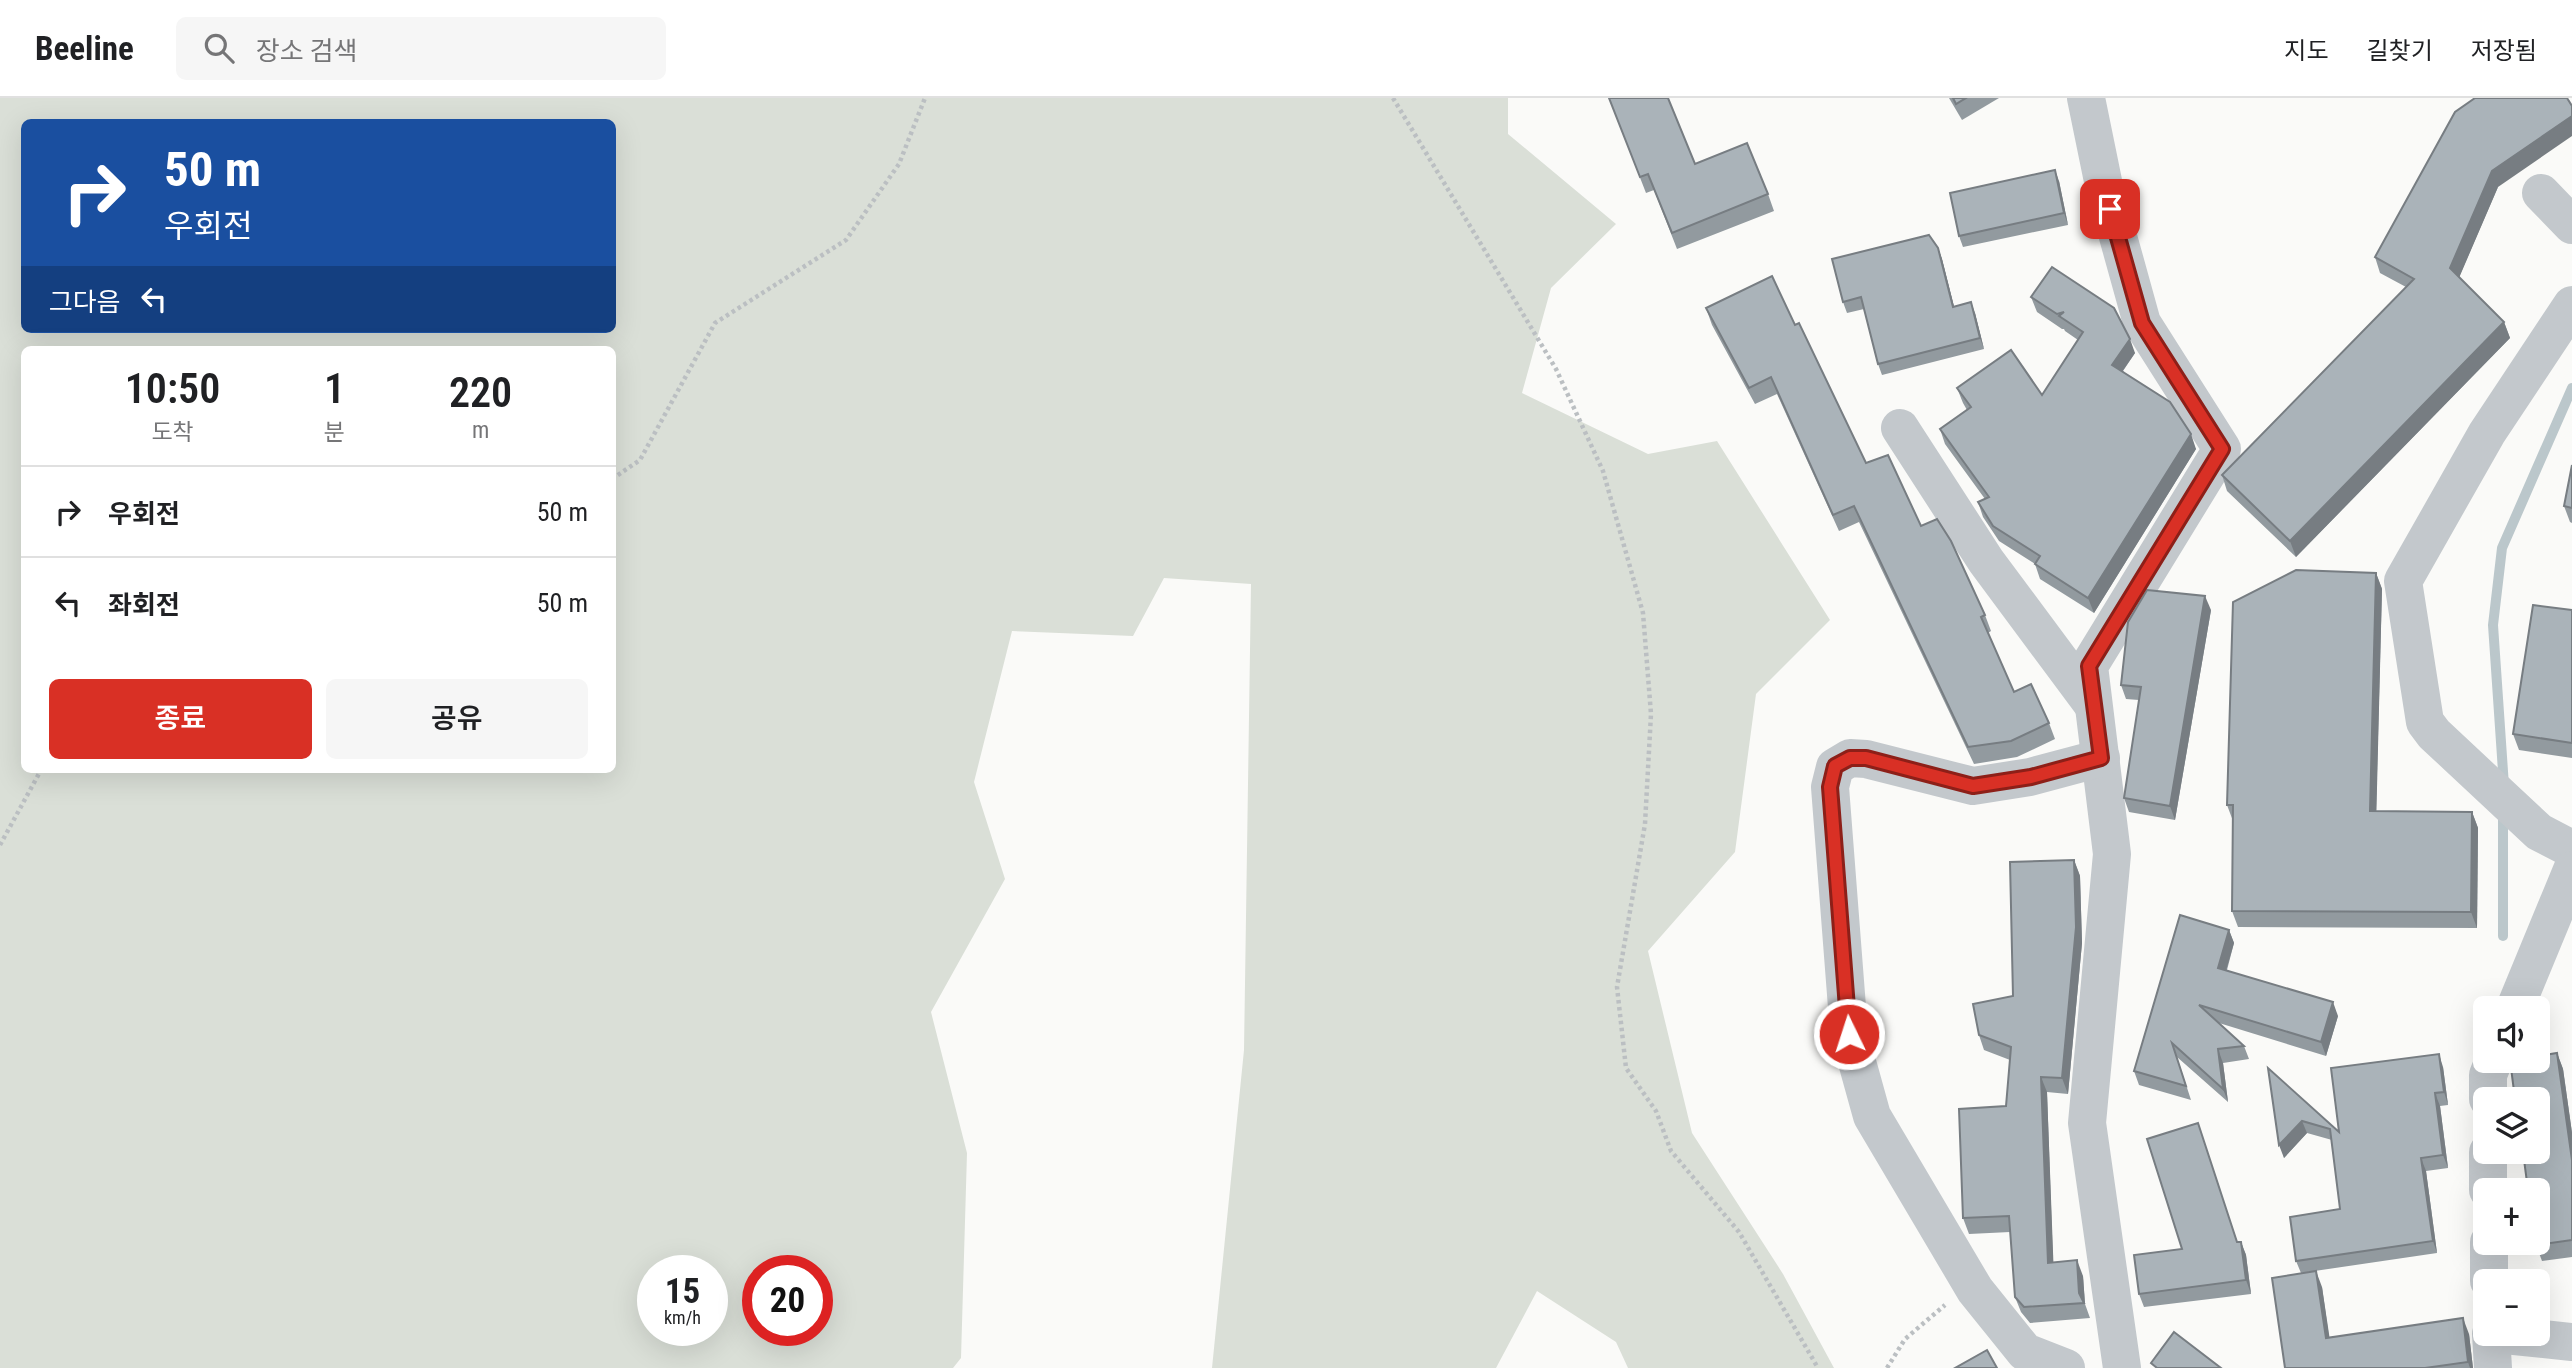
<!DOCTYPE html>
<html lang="ko">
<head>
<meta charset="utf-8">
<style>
  :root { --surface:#fff; --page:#f6f6f6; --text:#202124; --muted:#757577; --line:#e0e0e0; --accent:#d93025 }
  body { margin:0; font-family:"Roboto Condensed","Noto Sans KR",sans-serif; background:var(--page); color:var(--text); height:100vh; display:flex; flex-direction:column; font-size:26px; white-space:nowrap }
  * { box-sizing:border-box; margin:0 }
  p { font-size:23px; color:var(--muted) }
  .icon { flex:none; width:38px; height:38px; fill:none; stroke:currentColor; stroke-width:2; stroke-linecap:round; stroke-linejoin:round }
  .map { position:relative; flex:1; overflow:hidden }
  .side { position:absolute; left:21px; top:248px; width:595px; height:427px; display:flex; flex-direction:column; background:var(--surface); border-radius:10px; box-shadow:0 7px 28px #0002 }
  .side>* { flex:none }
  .banner { position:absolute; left:21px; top:21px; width:595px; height:214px; border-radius:10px; box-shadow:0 7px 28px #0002; background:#1a4fa0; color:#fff; overflow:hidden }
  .fabs { position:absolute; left:2473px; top:898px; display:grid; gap:14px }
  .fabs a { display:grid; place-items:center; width:77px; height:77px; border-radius:10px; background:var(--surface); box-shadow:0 7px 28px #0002; font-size:35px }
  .speed { position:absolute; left:637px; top:1157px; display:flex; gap:14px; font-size:35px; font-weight:700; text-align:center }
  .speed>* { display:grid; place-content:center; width:91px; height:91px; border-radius:50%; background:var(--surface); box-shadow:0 7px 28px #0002; line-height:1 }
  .speed small { font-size:18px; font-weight:400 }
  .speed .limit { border:10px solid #d22; background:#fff; color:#111 }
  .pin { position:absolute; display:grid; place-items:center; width:60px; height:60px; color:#fff; margin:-30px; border-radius:14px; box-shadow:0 4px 10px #0006 }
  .me { position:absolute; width:77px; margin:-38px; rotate:356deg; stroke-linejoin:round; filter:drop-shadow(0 0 5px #0008) }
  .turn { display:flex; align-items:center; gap:24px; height:147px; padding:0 28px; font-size:32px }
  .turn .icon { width:91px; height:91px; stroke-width:2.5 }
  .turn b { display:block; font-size:49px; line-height:60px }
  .then { display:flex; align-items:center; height:66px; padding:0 28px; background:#0003; gap:14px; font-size:26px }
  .eta { display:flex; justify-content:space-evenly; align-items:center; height:119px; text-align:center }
  .eta b { font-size:42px; font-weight:600; line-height:49px }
  .cta { display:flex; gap:14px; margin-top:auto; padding:14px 28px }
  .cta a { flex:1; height:80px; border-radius:10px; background:var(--accent); color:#fff; font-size:28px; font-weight:600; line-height:80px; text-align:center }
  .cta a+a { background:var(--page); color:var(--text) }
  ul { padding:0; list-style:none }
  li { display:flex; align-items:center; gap:21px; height:91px; padding:0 28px; border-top:2px solid var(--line) }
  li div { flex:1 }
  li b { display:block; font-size:26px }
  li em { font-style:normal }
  header { display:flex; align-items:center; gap:42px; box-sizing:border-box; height:98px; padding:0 35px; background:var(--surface); border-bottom:2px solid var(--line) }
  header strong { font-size:33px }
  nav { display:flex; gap:38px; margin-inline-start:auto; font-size:24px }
  .search { width:490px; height:63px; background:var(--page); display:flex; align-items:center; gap:18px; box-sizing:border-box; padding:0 24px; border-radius:10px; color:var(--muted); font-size:26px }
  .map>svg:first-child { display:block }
  .green { fill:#dadfd7; fill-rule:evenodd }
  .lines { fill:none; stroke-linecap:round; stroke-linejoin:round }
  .stream { stroke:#bbc7cb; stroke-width:10 }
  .path { stroke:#bbbfc2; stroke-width:4.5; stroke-dasharray:3.5 3.5; stroke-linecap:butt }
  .minor { stroke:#c3c8cc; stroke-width:38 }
  .wall { fill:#929a9f }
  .shaded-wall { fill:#777d82 }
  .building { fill:#aab3b9; stroke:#777d82; stroke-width:2 }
  .route-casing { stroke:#8d1f18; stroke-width:18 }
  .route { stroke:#d93025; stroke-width:12 }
</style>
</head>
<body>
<header>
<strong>Beeline</strong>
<div class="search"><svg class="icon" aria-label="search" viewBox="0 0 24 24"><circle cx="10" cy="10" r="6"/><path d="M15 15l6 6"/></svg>장소 검색</div>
<nav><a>지도</a><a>길찾기</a><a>저장됨</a></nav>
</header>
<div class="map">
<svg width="2572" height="1270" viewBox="0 0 2572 1270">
  <rect width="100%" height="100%" fill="#fafaf8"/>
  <path class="green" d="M 0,0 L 1508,0 L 1508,36 L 1616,126 L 1551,190 L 1522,295 L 1648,356 L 1717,343 L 1830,522 L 1756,596 L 1735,754 L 1648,853 L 1692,1035 L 1783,1176 L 1834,1270 L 1628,1270 L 1616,1244 L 1537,1193 L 1496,1270 L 1212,1270 L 1244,952 L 1251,486 L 1164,480 L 1133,538 L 1012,533 L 974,684 L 1005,781 L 931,914 L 967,1055 L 961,1260 L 953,1270 L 0,1270 ZM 24,24 L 612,24 L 612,231 L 24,231 ZM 24,252 L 612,252 L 612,672 L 24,672 ZM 653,1172 L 712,1172 L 712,1232 L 653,1232 ZM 817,1172 L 817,1232 L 758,1232 L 758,1172 Z"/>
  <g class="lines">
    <g class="stream">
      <polyline points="2504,688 2493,527 2502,450 2572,290"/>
      <polyline points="2503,838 2503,714"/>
    </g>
    <g class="path">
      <polyline points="1393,0 1556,271 1603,373 1643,515 1651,616 1645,726 1617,889 1626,970 1656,1013 1671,1053 1739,1134 1818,1270"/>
      <polyline points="612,381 640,362 715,225 846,142 899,66 925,0"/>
      <polyline points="0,747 41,672"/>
      <polyline points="1887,1270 1905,1241 1945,1207"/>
    </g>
    <g class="minor">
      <polyline points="2086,0 2104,88 2142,225 2222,351 2089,568 2112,756 2087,1025 2122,1270"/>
      <polyline points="2541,95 2572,127"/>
      <polyline points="2572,207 2487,335 2403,483 2425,624 2434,636 2539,734 2572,751"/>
      <polyline points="1900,330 1986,463 2093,607"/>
      <polyline points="2515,910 2572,772"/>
      <polyline points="2488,1001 2488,977 2494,962"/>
      <polyline points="2488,1054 2488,1092"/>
      <polyline points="2489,1144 2489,1183"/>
      <polyline points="2491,1236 2493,1270"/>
      <polyline points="2495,1236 2572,1244"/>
      <polyline points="2066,1270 2025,1254 1975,1192 1872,1018 1849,935 1830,689 1835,669 1850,660 1866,661 1973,688 2030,679 2101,660"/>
    </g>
  </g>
  <g class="wall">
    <polygon points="1609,0 1695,66 1768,96 1774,113 1677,151 1654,92 1646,95"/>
    <polygon points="1949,0 1999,0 1962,22"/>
    <polygon points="2059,83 2068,127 1963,149 1959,138"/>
    <polygon points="2498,89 2459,179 2504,224 2510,240 2296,459 2227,393 2222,377 2406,189 2380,175 2375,159"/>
    <polygon points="1938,150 1942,161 1954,209 1975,215 1984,251 1882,277 1878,266 1864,211 1847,215 1843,204"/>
    <polygon points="2052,169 2135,255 2123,273 2196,351 2094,515 2040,481 2035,466 1999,443 1983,419 1978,404 1985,401 1945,346 1940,331 1967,312 1963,305 1957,290 2042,297 2078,242 2065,233 2064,231 2062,231 2037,214 2031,199"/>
    <polygon points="1706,210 1795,227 1866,365 1921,428 1985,517 1991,533 1988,535 2014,594 2049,625 2055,641 2017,659 1974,666 1859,424 1839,433 1777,296 1755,306 1712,227"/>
    <polygon points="2572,367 2572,425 2570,424 2564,408"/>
    <polygon points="2376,475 2382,491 2376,713 2472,714 2478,730 2477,830 2238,829 2232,813 2233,723 2227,707"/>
    <polygon points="2211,512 2175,722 2129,714 2124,700 2139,602 2126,601 2121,587"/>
    <polygon points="2572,512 2572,660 2519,652 2513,636"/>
    <polygon points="2074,762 2080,778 2082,845 2068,996 2047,994 2053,1164 2083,1178 2085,1206 2090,1220 2030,1225 2021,1214 2015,1199 2010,1134 1969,1136 1963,1120 2006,1008 2010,962 1984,952 1979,937 2013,898"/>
    <polygon points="2229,832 2234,845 2227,872 2338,918 2326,958 2219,925 2244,948 2249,961 2223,965 2228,1004 2177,959 2191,1002 2139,987 2134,973"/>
    <polygon points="2557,955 2563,971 2572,1035 2572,1159 2542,1163 2536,1147"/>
    <polygon points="2443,969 2448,1007 2440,1008 2448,1070 2426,1073 2437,1155 2301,1175 2296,1163 2340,1111 2332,1042 2307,1035 2284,1060 2268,970 2339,1034"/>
    <polygon points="2238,1144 2241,1144 2246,1157 2251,1196 2144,1209 2139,1196"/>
    <polygon points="2322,1189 2329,1239 2469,1236 2473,1270 2285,1270"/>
  </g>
  <g class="shaded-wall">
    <polygon points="2572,18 2572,38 2498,89 2456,187 2450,170 2492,73"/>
    <polygon points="2055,72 2059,83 2068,127 2064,115"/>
    <polygon points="1938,150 1942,161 1957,220 1953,209"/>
    <polygon points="1971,204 1975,215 1984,251 1980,240"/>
    <polygon points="2504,224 2510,240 2296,459 2290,443"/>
    <polygon points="2130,241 2135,255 2117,281 2112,267"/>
    <polygon points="2191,336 2196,351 2094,515 2088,500"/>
    <polygon points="2376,475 2382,491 2376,730 2370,713"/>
    <polygon points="2205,498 2211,512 2175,722 2170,708"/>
    <polygon points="2472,714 2478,730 2477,830 2471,814"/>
    <polygon points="2074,762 2080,778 2082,845 2068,996 2062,980"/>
    <polygon points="2229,832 2234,845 2223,883 2218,870"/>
    <polygon points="2333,904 2338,918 2326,958 2321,944"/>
    <polygon points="2218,951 2223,965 2228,1004 2223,991"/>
    <polygon points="2557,955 2563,971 2572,1035 2572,1062"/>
    <polygon points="2439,956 2443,969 2448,1007 2444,994"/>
    <polygon points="2041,979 2047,994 2054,1180 2048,1165"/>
    <polygon points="2435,995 2440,1008 2448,1070 2443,1057"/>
    <polygon points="2302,1023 2307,1035 2284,1060 2279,1047"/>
    <polygon points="2421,1060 2426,1073 2437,1155 2433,1143"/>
    <polygon points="2241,1144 2246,1157 2251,1196 2246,1182"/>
    <polygon points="2077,1162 2083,1178 2085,1206 2079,1195"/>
    <polygon points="2316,1173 2322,1189 2332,1256 2326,1240"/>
    <polygon points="2463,1220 2469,1236 2473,1270 2470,1270 2468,1264"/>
  </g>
  <g class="building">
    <polygon points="1609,0 1668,0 1695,66 1747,45 1768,96 1672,135 1648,76 1640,79"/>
    <polygon points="1953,0 1966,0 1956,6"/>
    <polygon points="2475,0 2567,0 2572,8 2572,18 2492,73 2450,170 2504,224 2290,443 2222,377 2414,181 2375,159 2455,14"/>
    <polygon points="2055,72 2064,115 1959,138 1950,95"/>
    <polygon points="1929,137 1938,150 1953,209 1971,204 1980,240 1878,266 1861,199 1843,204 1832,161"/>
    <polygon points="2052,169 2114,210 2130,241 2112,267 2170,304 2191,336 2088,500 2035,466 2040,458 1993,428 1978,404 1989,399 1940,331 1971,309 1957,290 2011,252 2042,297 2083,234 2059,218 2064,214 2057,216 2031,199"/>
    <polygon points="1772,178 1795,227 1799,225 1866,365 1888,357 1921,428 1937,421 1951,443 1985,517 1981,519 2014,594 2031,586 2049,625 2011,643 1968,649 1854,408 1833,417 1771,279 1749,290 1706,210"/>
    <polygon points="2572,367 2572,410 2564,408"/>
    <polygon points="2296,472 2376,475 2370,713 2472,714 2471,814 2232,813 2233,707 2227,707 2233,504"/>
    <polygon points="2147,492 2205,498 2170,708 2124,700 2141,589 2121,587 2128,524"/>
    <polygon points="2533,507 2572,512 2572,645 2513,636"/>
    <polygon points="2074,762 2076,829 2062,980 2041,979 2048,1165 2077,1162 2079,1195 2084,1205 2024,1209 2015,1199 2009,1118 1963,1120 1959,1011 2006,1008 2011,949 1979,937 1973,906 2013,898 2010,764"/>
    <polygon points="2180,817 2229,832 2218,870 2333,904 2321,944 2199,907 2244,948 2218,951 2223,991 2172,945 2186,988 2134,973"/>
    <polygon points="2557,955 2572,1062 2572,1142 2536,1147 2535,1144 2538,1144 2538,1092 2528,1092 2523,1054 2538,1054 2538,1001 2515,1001 2510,962 2538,962 2538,958"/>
    <polygon points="2439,956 2444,994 2435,995 2443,1057 2421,1060 2433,1143 2296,1163 2290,1119 2340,1111 2330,1031 2302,1023 2279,1047 2268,970 2339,1034 2331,970"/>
    <polygon points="2198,1025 2237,1144 2241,1144 2246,1182 2139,1196 2134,1157 2182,1151 2147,1041"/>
    <polygon points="2316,1173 2326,1240 2463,1220 2468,1264 2425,1270 2285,1270 2272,1180"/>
    <polygon points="2174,1234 2221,1270 2157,1270 2151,1265"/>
    <polygon points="1987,1252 1997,1270 1955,1270"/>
  </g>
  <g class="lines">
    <defs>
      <polyline id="route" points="1849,936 1830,689 1835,668 1850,660 1866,660 1973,688 2031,679 2101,660 2089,568 2222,351 2142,225 2110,111"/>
    </defs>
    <use href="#route" class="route-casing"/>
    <use href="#route" class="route"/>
  </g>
</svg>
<div class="fabs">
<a><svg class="icon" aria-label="sound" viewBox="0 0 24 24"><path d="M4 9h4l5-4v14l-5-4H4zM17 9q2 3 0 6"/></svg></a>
<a><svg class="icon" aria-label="layers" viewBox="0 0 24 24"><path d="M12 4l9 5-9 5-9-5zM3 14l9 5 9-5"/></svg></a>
<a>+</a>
<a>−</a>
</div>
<div class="speed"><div>15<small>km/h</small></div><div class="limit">20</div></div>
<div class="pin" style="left:2110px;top:111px;background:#d93025"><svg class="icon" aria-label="arrive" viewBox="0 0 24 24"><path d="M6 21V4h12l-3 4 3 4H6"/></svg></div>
<svg class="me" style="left:1849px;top:936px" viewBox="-20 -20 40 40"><circle r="17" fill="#d93025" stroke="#fff" stroke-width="3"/><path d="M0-11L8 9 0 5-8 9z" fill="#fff"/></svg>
<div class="banner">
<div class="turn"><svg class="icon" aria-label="right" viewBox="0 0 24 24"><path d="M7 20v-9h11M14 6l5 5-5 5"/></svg><div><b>50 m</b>우회전</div></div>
<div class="then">그다음<svg class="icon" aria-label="left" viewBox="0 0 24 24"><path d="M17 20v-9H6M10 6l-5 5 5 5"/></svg></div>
</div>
<section class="side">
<div class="eta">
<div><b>10:50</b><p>도착</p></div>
<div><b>1</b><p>분</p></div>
<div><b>220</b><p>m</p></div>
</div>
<ul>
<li><svg class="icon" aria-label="right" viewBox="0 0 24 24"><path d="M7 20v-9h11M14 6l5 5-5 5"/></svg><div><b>우회전</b></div><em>50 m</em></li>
<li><svg class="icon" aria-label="left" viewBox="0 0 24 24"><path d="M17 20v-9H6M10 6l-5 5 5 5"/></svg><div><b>좌회전</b></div><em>50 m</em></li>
</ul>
<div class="cta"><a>종료</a><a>공유</a></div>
</section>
</div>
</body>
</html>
